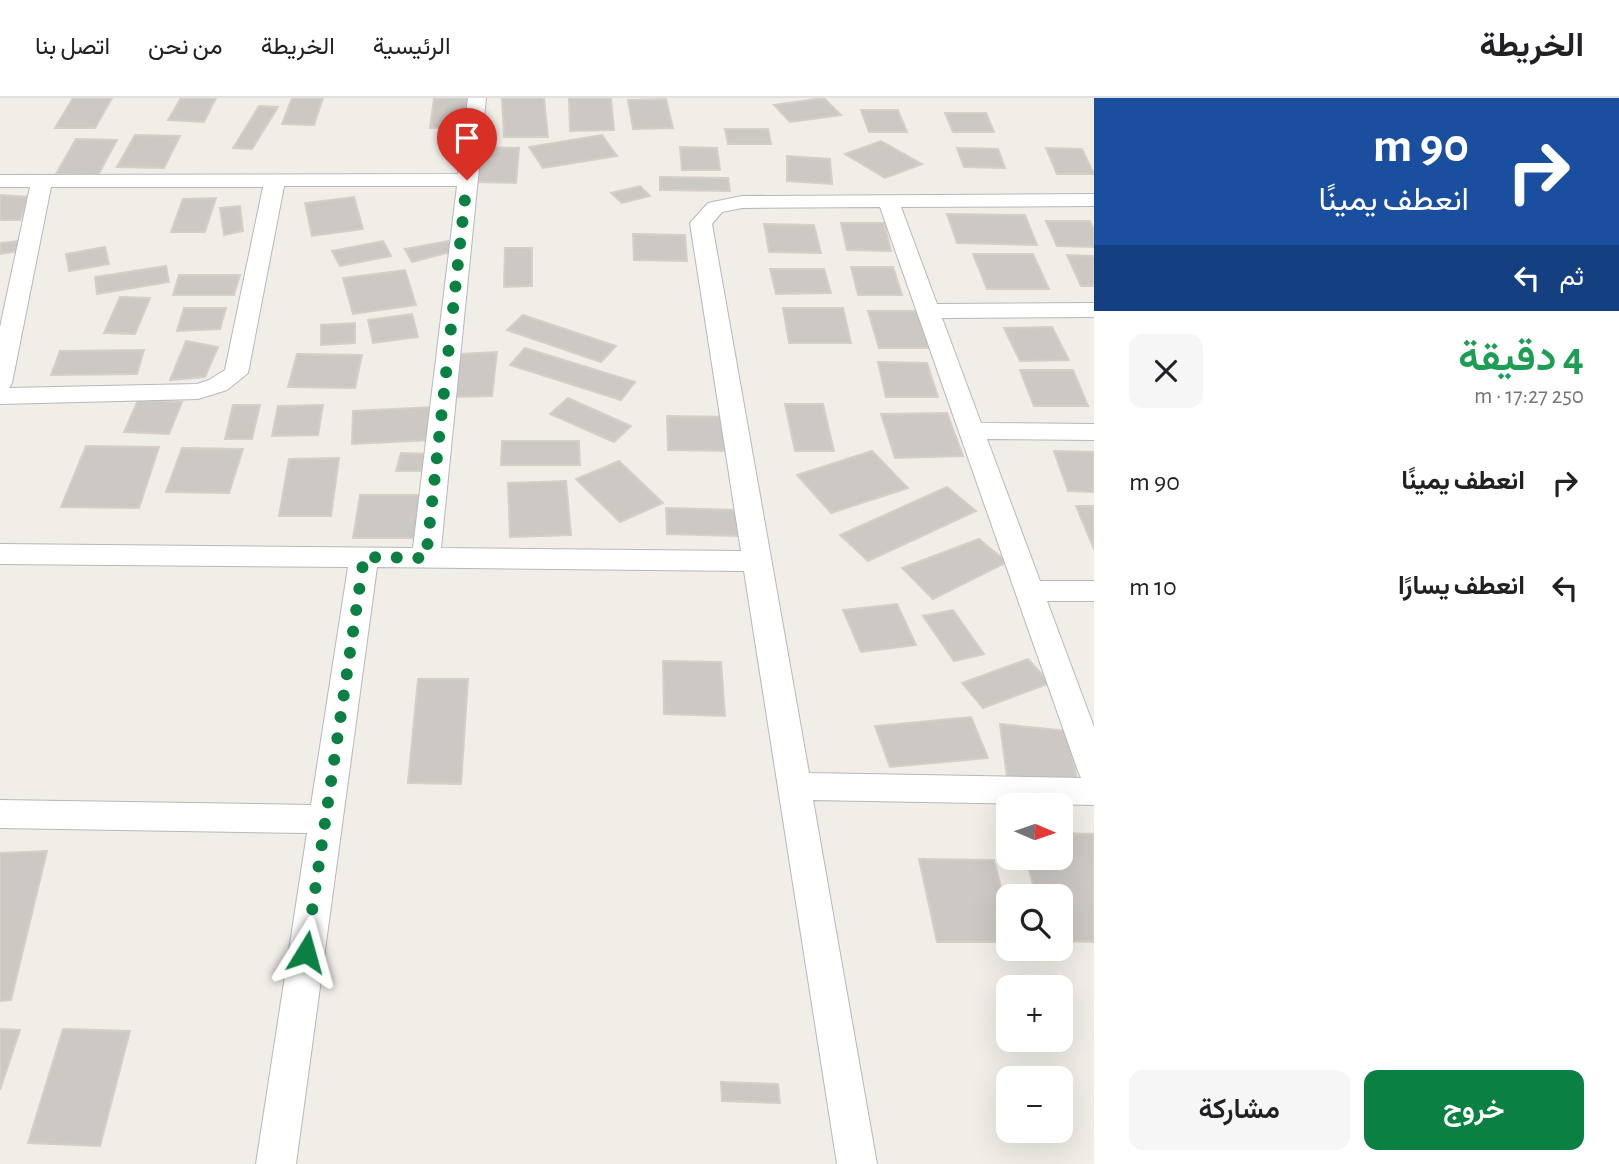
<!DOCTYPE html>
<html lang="ar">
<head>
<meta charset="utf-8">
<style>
  :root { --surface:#fff; --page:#f6f6f6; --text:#202124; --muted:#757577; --line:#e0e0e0; --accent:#0b8043 }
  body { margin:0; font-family:"Alegreya Sans",Vazirmatn,sans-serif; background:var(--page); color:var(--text); direction:rtl; height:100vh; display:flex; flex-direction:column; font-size:26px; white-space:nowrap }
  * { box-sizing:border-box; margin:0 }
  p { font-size:23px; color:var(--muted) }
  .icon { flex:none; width:38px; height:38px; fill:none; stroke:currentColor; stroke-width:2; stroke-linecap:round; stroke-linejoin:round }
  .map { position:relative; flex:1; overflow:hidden; direction:ltr }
  .sheet { display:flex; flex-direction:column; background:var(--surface); width:525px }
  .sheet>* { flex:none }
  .top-card { background:#1a4fa0; color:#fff; overflow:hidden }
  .needle { width:46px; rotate:92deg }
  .tools { position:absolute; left:996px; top:695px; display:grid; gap:14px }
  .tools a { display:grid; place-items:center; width:77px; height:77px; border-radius:14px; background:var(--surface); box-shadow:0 7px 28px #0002; font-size:35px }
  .pin { position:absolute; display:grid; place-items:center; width:60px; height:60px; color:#fff; margin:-72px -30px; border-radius:50% 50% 50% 0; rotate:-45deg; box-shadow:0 0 7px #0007 }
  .pin .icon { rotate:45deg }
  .me { position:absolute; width:77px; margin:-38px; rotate:8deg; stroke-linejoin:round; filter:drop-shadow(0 0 5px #0008) }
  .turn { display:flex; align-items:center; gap:24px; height:147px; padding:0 35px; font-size:32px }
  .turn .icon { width:91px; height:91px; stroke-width:2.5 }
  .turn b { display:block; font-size:49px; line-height:60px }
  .then { display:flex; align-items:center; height:66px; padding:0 35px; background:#0003; gap:14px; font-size:26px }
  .round { display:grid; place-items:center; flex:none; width:74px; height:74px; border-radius:14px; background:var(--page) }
  .head { display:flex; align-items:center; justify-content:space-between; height:119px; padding:0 35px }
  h1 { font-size:42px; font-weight:600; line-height:52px; color:#1e9e55 }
  .cta { display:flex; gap:14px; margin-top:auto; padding:14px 35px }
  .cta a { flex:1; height:80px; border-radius:14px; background:var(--accent); color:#fff; font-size:28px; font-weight:600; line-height:80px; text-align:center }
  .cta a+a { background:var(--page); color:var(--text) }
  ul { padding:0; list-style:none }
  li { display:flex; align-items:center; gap:21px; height:105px; padding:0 35px }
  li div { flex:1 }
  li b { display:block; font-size:26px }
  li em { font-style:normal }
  header { display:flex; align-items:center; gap:42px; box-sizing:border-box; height:98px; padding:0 35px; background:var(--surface); border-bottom:2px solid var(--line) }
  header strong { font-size:33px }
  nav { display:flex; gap:38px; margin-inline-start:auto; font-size:24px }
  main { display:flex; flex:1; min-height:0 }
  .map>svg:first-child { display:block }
  .building { fill:#ccc9c5; stroke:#d6cfc5; stroke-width:2 }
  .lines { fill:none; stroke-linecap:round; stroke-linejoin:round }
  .minor-casing { stroke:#b5b8bc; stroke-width:2 }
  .minor { fill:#fff; fill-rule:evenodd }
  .route { stroke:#0b8043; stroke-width:12; stroke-dasharray:0 21.6 }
</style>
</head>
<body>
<header>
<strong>الخريطة</strong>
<nav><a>الرئيسية</a><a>الخريطة</a><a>من نحن</a><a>اتصل بنا</a></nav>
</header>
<main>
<section class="sheet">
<div class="top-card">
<div class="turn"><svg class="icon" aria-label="right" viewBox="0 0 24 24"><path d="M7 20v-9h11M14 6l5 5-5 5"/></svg><div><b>90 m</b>انعطف يمينًا</div></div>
<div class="then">ثم<svg class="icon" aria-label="left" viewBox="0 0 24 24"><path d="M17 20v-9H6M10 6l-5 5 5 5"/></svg></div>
</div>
<div class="head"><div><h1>4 دقيقة</h1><p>250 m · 17:27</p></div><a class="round"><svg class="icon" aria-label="close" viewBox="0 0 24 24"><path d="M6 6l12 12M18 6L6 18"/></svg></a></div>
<ul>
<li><svg class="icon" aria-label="right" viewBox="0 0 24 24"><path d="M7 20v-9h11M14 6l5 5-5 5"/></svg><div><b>انعطف يمينًا</b></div><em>90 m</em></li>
<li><svg class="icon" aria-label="left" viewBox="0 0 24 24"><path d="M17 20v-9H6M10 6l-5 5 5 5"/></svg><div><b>انعطف يسارًا</b></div><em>10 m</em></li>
</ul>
<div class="cta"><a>خروج</a><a>مشاركة</a></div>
</section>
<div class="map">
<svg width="1094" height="1066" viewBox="0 0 1094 1066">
  <rect width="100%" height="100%" fill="#f1eee8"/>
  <g class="building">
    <polygon points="73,0 112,0 95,30 55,30"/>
    <polygon points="181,0 216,0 204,24 168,22"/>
    <polygon points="292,0 323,0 314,27 282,26"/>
    <polygon points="434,0 468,0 465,30 430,30"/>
    <polygon points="502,0 544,0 548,39 504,39"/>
    <polygon points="569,0 611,0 614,32 570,33"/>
    <polygon points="824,0 841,17 790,24 774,7"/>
    <polygon points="666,1 673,30 633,31 628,2"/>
    <polygon points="259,8 278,9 252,51 233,50"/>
    <polygon points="861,12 898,12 907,34 869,34"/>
    <polygon points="945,15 986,15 994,34 953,34"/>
    <polygon points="725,31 768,31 771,46 728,46"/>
    <polygon points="135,37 180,38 164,70 117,69"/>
    <polygon points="602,37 617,58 543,70 529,49"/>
    <polygon points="76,41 117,42 98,77 56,76"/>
    <polygon points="881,43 922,66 885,80 845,56"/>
    <polygon points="479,49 519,50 516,85 474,84"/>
    <polygon points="680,49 717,50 720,72 682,72"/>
    <polygon points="957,50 998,51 1005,70 964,69"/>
    <polygon points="1046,50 1082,51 1094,76 1057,76"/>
    <polygon points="787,58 830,61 832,86 787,83"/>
    <polygon points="660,79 728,80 730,93 660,92"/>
    <polygon points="640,88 650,98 622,105 611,95"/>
    <polygon points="0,97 28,99 20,122 0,122"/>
    <polygon points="354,99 363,131 312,138 305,105"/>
    <polygon points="216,100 205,134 171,134 183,101"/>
    <polygon points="240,108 243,133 224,137 220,110"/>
    <polygon points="947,116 1025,117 1037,147 957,145"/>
    <polygon points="1046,123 1090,123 1094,132 1094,149 1057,148"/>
    <polygon points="841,125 884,125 891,153 847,152"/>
    <polygon points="764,126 814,127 821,155 769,154"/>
    <polygon points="633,136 685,137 687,163 634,162"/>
    <polygon points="18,143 19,153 0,156 0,145"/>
    <polygon points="383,143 391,158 340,168 332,153"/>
    <polygon points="448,143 454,153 412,164 405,151"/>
    <polygon points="105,149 109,166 69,173 66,156"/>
    <polygon points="505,150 532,150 532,188 504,189"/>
    <polygon points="973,156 1033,156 1049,191 987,191"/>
    <polygon points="1067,157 1094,158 1094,188 1081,188"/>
    <polygon points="166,168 169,184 97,196 95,179"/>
    <polygon points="851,169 893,169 902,197 858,197"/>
    <polygon points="770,171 824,171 831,195 776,196"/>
    <polygon points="405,172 416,207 353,216 343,180"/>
    <polygon points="179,177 240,177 234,197 173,197"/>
    <polygon points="120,199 150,200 135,236 104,235"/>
    <polygon points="184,210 226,210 220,231 177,233"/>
    <polygon points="783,210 843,210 851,245 789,245"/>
    <polygon points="868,213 917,213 929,250 879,250"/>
    <polygon points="412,216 418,239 373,245 368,222"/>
    <polygon points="523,217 616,248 601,264 507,232"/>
    <polygon points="355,225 355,245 321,247 321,227"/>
    <polygon points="1052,229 1069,262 1020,263 1004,230"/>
    <polygon points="186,243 218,249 205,279 170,282"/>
    <polygon points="525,250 635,284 621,302 510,267"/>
    <polygon points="144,252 137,276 51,277 60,253"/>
    <polygon points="497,254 492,298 451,299 459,256"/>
    <polygon points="297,256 362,257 355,290 288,289"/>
    <polygon points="878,264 927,265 938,299 886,299"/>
    <polygon points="1020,272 1073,272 1088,308 1034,308"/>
    <polygon points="568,300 631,328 614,344 550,316"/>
    <polygon points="138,302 182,304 169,336 124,334"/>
    <polygon points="785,306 823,306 834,353 795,353"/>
    <polygon points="233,307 260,307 252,341 225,341"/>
    <polygon points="323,307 318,337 272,338 278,308"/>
    <polygon points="433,309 433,342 352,346 353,313"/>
    <polygon points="947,315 963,358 895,360 881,316"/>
    <polygon points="667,318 733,319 736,353 668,352"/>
    <polygon points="502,343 579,343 580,367 501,367"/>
    <polygon points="86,348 159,349 139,410 61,409"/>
    <polygon points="182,350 243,351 229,395 166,394"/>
    <polygon points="872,353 908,390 831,415 797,377"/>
    <polygon points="1054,353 1094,354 1094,394 1068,393"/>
    <polygon points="401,355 427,356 428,373 396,373"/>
    <polygon points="339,360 331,418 279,418 289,361"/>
    <polygon points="619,363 663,405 620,424 576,381"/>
    <polygon points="566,383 571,437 510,439 508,385"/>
    <polygon points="947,389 976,413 868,463 840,437"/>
    <polygon points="360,397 419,397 415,440 353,440"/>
    <polygon points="1076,408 1094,408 1094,451"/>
    <polygon points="666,410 736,412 738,438 667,436"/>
    <polygon points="979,441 1007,464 933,501 902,470"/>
    <polygon points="897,506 916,547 861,554 843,512"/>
    <polygon points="953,512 984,556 954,563 923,518"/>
    <polygon points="1028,561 1050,585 983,610 962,585"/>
    <polygon points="663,563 721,564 725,618 664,616"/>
    <polygon points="418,581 468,581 461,686 408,685"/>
    <polygon points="971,619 988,660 890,669 875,628"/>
    <polygon points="1000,626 1068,633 1078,687 1007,679"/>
    <polygon points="1060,735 1094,736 1094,844 1060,843 1060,798 1036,798 1026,760 1060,760"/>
    <polygon points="47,753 11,902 0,903 0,755"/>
    <polygon points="919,761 994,762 1008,817 1008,844 937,844"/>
    <polygon points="0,931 20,932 0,992"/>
    <polygon points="63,931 130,933 100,1048 28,1045"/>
    <polygon points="721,984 778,986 780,1005 722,1003"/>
  </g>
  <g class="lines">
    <defs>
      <path id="minor" d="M 468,0 L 486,0 L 441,450 L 741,453 L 690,125 L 708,105 L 742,98 L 1094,96 L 1094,108 L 901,109 L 937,206 L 1094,205 L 1094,219 L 942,220 L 981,325 L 1094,326 L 1094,342 L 987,341 L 1040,483 L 1094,483 L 1094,503 L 1047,503 L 1094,629 L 1094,707 L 813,702 L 877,1066 L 837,1066 L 744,473 L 377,469 L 296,1066 L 256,1066 L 307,735 L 0,730 L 0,702 L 311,707 L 348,469 L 0,466 L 0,446 L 413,450 L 457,88 L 284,88 L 248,275 L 227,292 L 198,301 L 0,306 L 0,229 L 30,89 L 0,89 L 0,77 L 458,76 ZM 51,89 L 263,89 L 225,272 L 209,282 L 197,286 L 9,290 L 12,285 ZM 880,109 L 1078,673 L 1081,680 L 809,675 L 712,126 L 722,114 L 742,110 Z"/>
    </defs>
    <use href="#minor" class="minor-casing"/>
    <use href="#minor" class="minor"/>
  </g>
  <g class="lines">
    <polyline class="route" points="306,854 364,459 426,460 467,82"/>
  </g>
</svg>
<div class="tools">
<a><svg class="needle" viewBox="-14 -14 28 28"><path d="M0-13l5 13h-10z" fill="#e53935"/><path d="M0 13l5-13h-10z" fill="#757577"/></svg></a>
<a><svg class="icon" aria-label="search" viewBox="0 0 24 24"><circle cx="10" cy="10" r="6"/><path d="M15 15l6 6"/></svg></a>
<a>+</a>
<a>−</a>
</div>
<div class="pin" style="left:467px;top:82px;background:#d93025"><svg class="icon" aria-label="arrive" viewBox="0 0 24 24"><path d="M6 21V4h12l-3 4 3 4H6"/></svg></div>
<svg class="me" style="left:306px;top:854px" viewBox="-20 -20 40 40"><path d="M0-17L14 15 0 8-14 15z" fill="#0b8043" stroke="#fff" stroke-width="4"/></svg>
</div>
</main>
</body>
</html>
